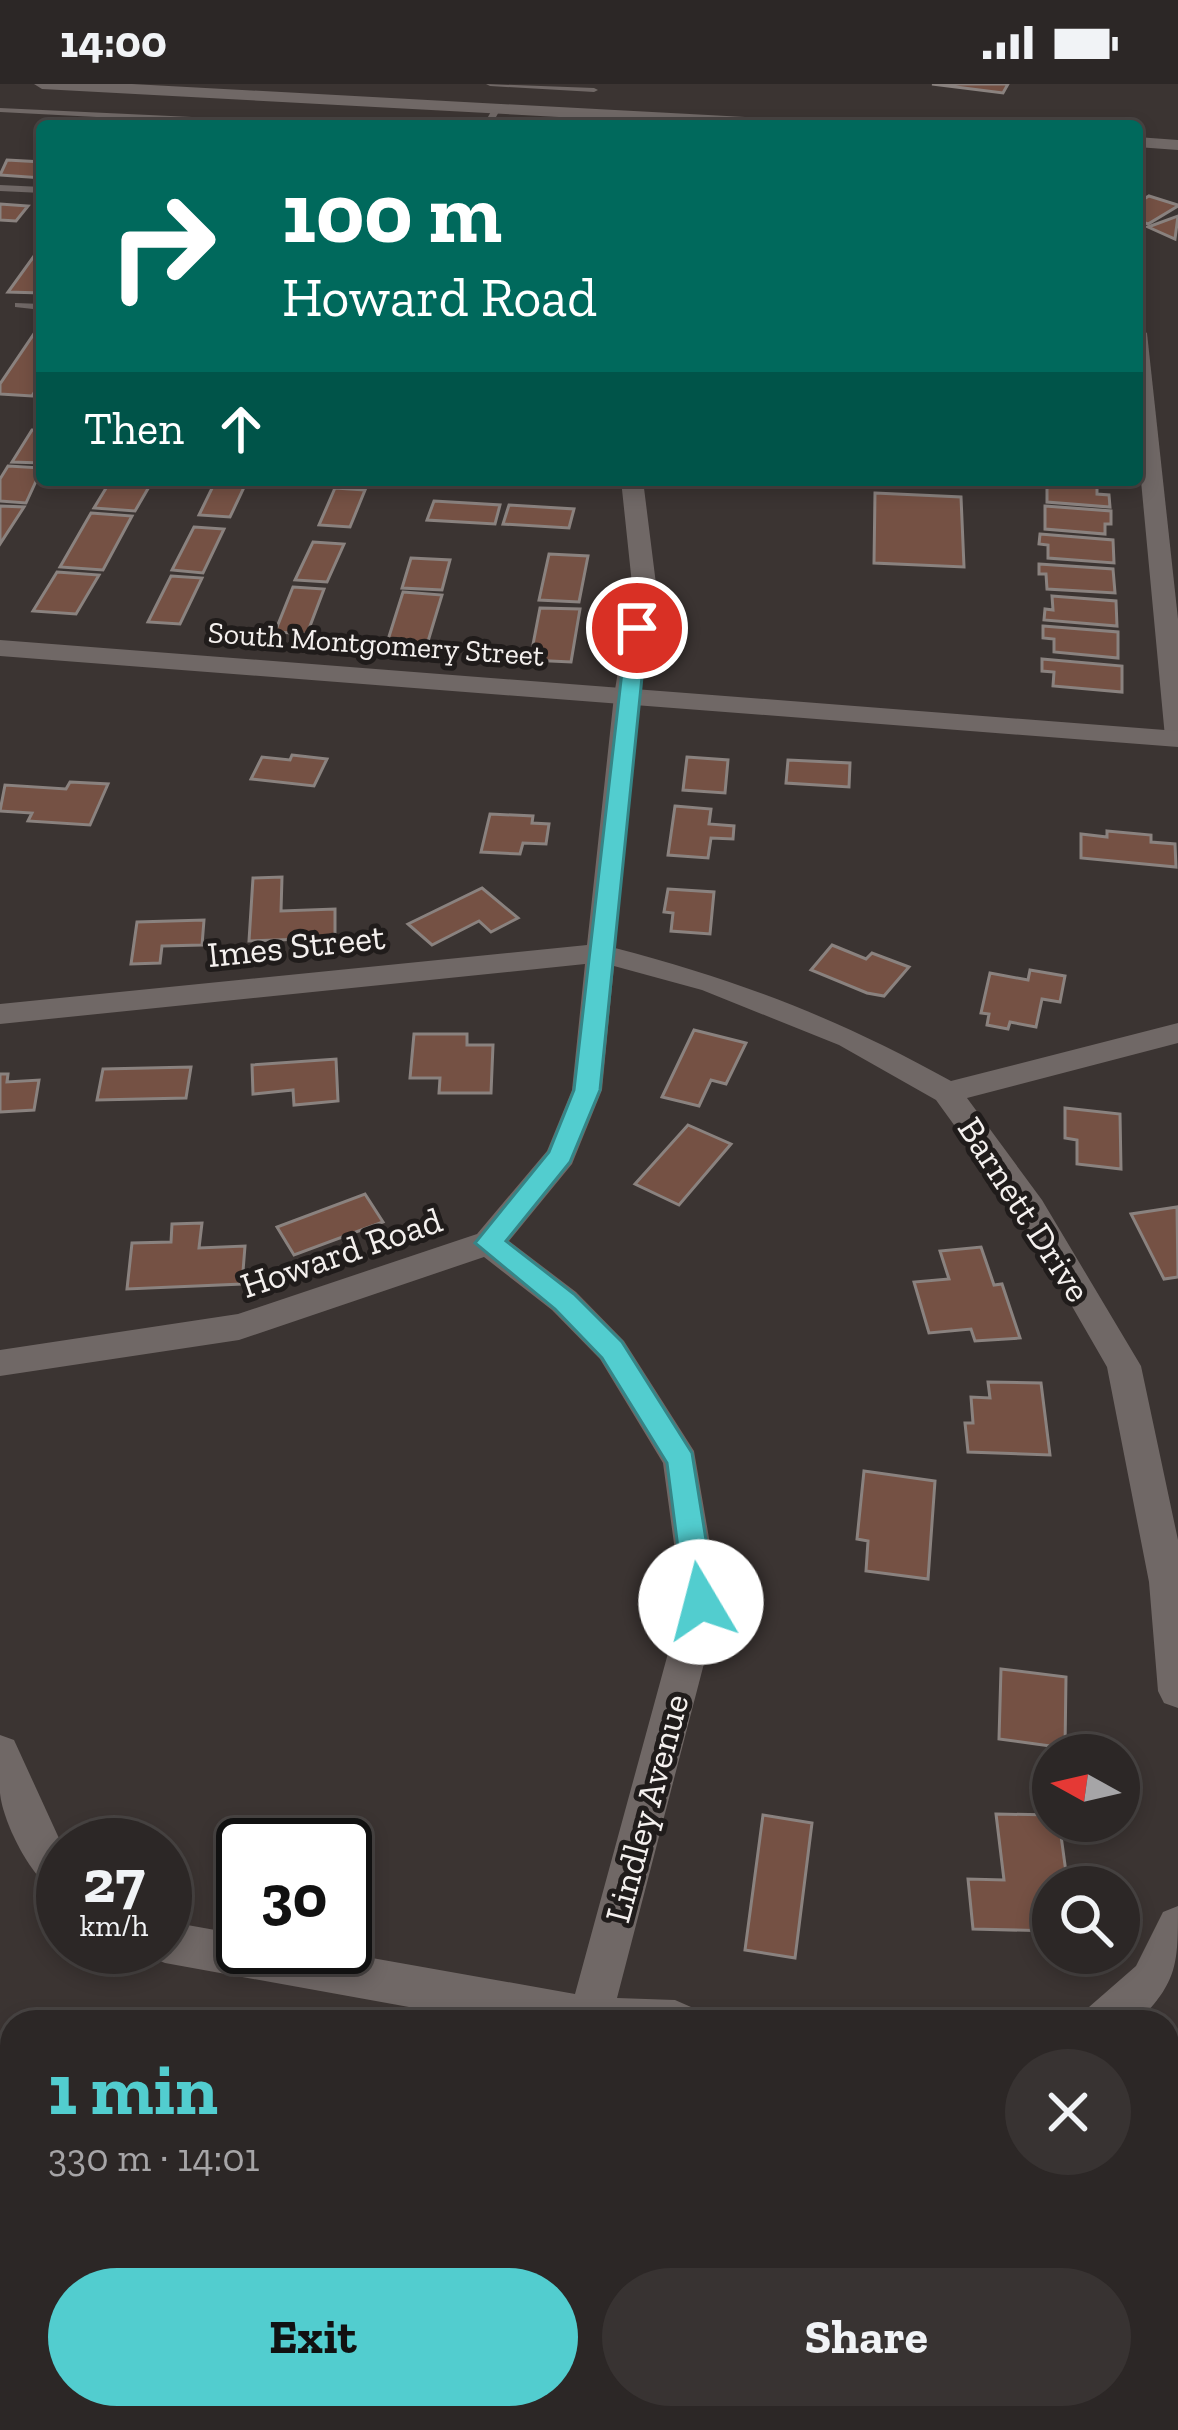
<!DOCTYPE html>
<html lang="en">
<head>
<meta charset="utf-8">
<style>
  :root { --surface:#2c2726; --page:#383332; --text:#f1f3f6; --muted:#a6a5a7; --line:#484443; --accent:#52cdcf }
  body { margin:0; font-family:"Zilla Slab",serif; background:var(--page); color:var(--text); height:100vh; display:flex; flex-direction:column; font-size:45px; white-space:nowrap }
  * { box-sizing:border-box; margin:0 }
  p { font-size:39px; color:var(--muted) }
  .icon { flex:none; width:66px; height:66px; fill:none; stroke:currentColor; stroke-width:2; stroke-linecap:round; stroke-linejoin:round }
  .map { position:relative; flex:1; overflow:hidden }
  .drawer { position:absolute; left:0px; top:1926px; width:1179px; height:420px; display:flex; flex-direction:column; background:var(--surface); border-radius:36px 36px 0 0; box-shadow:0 6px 18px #0003,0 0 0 3px var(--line) }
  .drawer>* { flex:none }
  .hud { position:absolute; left:36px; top:36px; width:1107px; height:366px; border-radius:12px; box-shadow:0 6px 18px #0003,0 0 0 3px var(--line); background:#00695c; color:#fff; overflow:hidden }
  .needle { width:78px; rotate:278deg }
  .buttons { position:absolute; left:1032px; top:1650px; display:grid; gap:24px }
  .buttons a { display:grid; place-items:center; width:108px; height:108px; border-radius:50%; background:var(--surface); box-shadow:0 6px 18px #0003,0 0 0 3px var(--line); font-size:60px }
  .speed { position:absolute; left:36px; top:1734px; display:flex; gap:24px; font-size:60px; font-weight:700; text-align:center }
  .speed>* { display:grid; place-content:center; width:156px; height:156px; border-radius:50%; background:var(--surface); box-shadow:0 6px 18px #0003,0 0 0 3px var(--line); line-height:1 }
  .speed small { font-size:30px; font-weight:400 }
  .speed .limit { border:6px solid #111; border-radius:18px; background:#fff; color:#111 }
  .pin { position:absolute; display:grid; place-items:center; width:102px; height:102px; color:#fff; margin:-51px; border:6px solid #fff; border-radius:50%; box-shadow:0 3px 12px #0007 }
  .me { position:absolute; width:132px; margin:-66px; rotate:352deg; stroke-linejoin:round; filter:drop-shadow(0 0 9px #0008) }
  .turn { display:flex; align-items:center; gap:42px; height:252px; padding:0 48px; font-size:54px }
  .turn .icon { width:156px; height:156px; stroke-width:2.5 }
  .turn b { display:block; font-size:84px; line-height:102px }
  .then { display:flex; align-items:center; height:114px; padding:0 48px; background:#0003; gap:24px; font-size:45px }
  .round { display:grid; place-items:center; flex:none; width:126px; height:126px; border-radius:63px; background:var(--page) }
  .overview { display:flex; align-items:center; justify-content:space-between; height:204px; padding:0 48px }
  h1 { font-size:72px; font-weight:700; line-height:90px; color:var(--accent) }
  .primary-button { display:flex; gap:24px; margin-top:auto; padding:24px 48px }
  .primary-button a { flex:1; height:138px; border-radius:72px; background:var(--accent); color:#111; font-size:48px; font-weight:700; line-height:138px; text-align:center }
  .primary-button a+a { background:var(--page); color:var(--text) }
  .status { display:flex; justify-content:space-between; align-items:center; height:84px; padding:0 60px; background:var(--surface); direction:ltr }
  .status svg { height:33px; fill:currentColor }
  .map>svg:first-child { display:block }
  .building { fill:#755144; stroke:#8a827f; stroke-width:3 }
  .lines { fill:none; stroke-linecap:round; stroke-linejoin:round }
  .service { fill:#706866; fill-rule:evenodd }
  .minor { fill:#706866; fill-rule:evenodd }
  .tertiary { fill:#706866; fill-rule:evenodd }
  .route { fill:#52cdcf; stroke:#358587; stroke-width:3 }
  .labels { text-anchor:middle; stroke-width:10; stroke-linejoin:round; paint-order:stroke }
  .far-street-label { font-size:30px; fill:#f4f0ee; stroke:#201c1b }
  .street-label { font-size:36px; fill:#f4f0ee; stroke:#201c1b }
</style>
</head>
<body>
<div class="status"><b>14:00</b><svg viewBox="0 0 49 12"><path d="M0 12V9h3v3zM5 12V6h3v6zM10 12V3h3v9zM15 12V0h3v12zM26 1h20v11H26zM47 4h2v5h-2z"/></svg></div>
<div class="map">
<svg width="1178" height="2346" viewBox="0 0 1178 2346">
  <rect width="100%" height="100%" fill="#3b3432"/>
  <g class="building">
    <polygon points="932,0 1008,0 1003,9"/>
    <polygon points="7,76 42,78 42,94 0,91"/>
    <polygon points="1149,112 1178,121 1178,122 1148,140 1137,136 1137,119"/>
    <polygon points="0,120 28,122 16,137 0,136"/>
    <polygon points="1178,132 1175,155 1148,143"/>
    <polygon points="42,161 42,209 8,208"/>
    <polygon points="42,238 42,296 32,312 0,310 0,300"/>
    <polygon points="32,346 42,346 42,379 12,378"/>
    <polygon points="8,382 42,384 26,419 0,417 0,395"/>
    <polygon points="111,396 153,396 135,427 94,424"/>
    <polygon points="216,396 247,397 230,433 199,431"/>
    <polygon points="1047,396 1097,399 1097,410 1109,411 1110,423 1047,418"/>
    <polygon points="335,404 365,406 350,443 319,441"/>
    <polygon points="875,409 961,413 964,483 874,479"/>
    <polygon points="434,417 500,421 495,440 427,436"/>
    <polygon points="509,421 574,425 569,444 503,440"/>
    <polygon points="0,422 24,423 0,460"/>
    <polygon points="1045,422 1111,427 1111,440 1105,440 1105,450 1045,445"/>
    <polygon points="91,429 132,432 103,486 60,483"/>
    <polygon points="194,443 224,445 203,489 172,486"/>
    <polygon points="1040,450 1113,456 1114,479 1048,474 1048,461 1039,460"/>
    <polygon points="313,458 344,460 327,498 295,496"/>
    <polygon points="549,470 588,472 579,518 539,516"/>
    <polygon points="411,474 450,476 442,506 402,504"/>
    <polygon points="1039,480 1113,485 1115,509 1047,505 1046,490 1039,490"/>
    <polygon points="57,488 99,491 76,530 33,527"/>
    <polygon points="171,492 202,494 180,540 148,538"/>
    <polygon points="293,503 324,505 307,550 275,548"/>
    <polygon points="403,508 442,511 426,564 386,562"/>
    <polygon points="1052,512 1116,517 1117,542 1044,536 1045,525 1053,526"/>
    <polygon points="540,524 580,525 571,578 530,576"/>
    <polygon points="1043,542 1118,548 1118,574 1054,568 1054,555 1043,554"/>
    <polygon points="1042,575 1122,582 1122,608 1053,602 1054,588 1042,587"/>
    <polygon points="292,671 327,675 314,702 251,695 262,673 290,676"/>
    <polygon points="687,673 728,676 725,709 683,706"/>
    <polygon points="788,676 850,679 849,703 786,699"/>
    <polygon points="70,698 108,700 90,741 28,737 32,729 0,727 5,701 66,705"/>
    <polygon points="675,722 711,725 709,740 734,742 733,755 711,754 708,774 668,771"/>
    <polygon points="490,730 533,732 532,739 549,740 546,760 523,759 520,770 481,768"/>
    <polygon points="1107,747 1151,751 1151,758 1175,760 1176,783 1081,774 1081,750 1107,753"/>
    <polygon points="282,793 281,827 335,825 335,854 249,857 253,794"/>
    <polygon points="482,804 518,834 491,848 479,837 432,861 408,840"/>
    <polygon points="668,805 714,808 710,850 671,847 673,829 664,828"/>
    <polygon points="204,836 202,861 162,862 160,879 131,880 137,838"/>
    <polygon points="832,861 866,875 872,869 909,883 884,912 867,909 811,886"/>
    <polygon points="1030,886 1065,892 1060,918 1042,915 1036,943 1010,938 1008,945 987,941 989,930 981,929 990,889 1028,896"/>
    <polygon points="694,946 746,959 726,1000 711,996 699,1022 662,1013"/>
    <polygon points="414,950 467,950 467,961 493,961 491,1009 439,1009 440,994 410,994"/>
    <polygon points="336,975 338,1017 294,1021 293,1006 253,1010 252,981"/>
    <polygon points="191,983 186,1014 97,1016 103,985"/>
    <polygon points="0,990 8,990 7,998 39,996 34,1026 0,1028"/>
    <polygon points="1065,1024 1120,1030 1121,1085 1077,1080 1077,1056 1065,1054"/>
    <polygon points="688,1041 731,1060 679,1121 635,1100"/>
    <polygon points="365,1110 383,1138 294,1171 277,1143"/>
    <polygon points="1177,1123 1178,1193 1164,1195 1131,1130"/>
    <polygon points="202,1139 199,1164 245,1162 242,1200 127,1205 132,1159 171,1158 172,1140"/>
    <polygon points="981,1163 994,1201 1002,1200 1020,1254 975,1257 971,1245 929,1249 914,1198 949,1195 940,1167"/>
    <polygon points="988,1298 1041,1299 1050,1371 968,1368 965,1339 973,1339 971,1313 990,1314"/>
    <polygon points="864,1387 935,1397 928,1495 866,1487 868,1457 857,1455"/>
    <polygon points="1001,1585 1066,1593 1065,1664 999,1655"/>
    <polygon points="996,1730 1053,1731 1053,1737 1059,1737 1068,1803 1053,1803 1053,1847 973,1845 968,1795 1004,1796"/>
    <polygon points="763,1731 812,1739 795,1874 745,1866"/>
    <rect x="1167" y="2174" width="11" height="81"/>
  </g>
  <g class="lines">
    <g class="service">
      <polygon points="486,0 594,4 598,6 594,8 490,2"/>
      <polygon points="494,22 501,24 491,42 483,42"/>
      <polygon points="0,24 319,39 323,42 269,42 0,28"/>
      <polygon points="0,101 42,103 42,109 0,107"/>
      <polygon points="15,219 42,220 42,226 15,223"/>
    </g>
    <g class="minor">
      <polygon points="34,0 132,0 818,37 826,42 725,42 42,5"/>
      <polygon points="1137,53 1178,56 1178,66 1137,63"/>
      <polygon points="1137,243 1147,249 1178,535 1178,661 1165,653 1137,354"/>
      <path d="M 621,396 L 643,396 L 656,500 L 638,612 L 615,864 C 741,897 837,934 951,997 L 1178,939 L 1178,959 L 967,1014 L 1042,1116 L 1141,1282 L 1178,1456 L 1178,1624 L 1164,1619 L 1158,1607 L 1149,1498 L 1107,1283 L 1020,1132 L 936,1016 L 839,961 L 702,906 L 614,882 L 602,1006 L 572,1080 L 509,1157 L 576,1208 L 624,1257 L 694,1367 L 720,1518 L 617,1914 L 675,1916 L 691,1923 L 697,1938 L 492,1938 L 165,1879 L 150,1873 L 146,1863 L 165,1863 L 165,1837 L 243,1851 L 243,1863 L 310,1863 L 575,1910 L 682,1518 L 663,1379 L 600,1275 L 552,1226 L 484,1173 L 239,1256 L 0,1292 L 0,1266 L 238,1230 L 477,1150 L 547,1067 L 572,1006 L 585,880 L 0,940 L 0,920 L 587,861 L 614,612 L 632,500 Z"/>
      <path d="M 0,1651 L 14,1656 L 63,1763 L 63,1813 C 34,1801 3,1740 0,1709 C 0,1690 0,1670 0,1651 Z"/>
      <path d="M 1178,1822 C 1178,1880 1178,1897 1138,1938 L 1083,1938 L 1089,1923 L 1136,1882 L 1163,1828 Z"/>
    </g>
    <polygon class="tertiary" points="0,556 1178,647 1178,663 0,572"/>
  </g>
  <polygon class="route" points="637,538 647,544 600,1006 570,1078 506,1157 574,1210 622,1258 692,1369 716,1518 712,1527 701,1531 690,1527 685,1518 667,1379 602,1274 555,1225 475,1159 549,1068 574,1006 627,544"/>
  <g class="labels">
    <g class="far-street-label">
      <text transform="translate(376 560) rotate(4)" y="10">South Montgomery Street</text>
    </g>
    <g class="street-label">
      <text transform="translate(296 861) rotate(-6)" y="13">Imes Street</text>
      <text transform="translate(1025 1125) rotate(57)" y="13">Barnett Drive</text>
      <text transform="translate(341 1168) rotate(-19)" y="13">Howard Road</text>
      <text transform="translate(646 1724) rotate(-75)" y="13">Lindley Avenue</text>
    </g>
  </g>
</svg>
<div class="buttons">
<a><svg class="needle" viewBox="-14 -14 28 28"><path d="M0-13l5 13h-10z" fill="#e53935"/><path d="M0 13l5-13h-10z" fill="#a6a5a7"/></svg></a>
<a><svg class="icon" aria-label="search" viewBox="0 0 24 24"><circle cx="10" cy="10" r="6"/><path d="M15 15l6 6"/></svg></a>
</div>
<div class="speed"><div>27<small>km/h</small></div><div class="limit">30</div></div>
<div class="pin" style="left:637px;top:544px;background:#d93025"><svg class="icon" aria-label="arrive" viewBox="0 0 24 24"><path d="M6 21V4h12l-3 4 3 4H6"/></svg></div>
<svg class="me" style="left:701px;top:1518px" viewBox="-20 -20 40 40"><circle r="19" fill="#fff"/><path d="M0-13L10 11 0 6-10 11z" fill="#52cdcf"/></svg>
<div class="hud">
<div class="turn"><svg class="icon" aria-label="right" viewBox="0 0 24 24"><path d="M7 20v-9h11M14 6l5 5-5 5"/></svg><div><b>100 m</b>Howard Road</div></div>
<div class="then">Then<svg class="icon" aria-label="ahead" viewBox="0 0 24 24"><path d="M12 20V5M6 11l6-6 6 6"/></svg></div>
</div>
<section class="drawer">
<div class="overview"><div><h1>1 min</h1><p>330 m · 14:01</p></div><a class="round"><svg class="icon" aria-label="close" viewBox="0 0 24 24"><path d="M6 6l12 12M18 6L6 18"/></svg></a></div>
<div class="primary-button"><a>Exit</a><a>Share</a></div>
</section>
</div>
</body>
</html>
